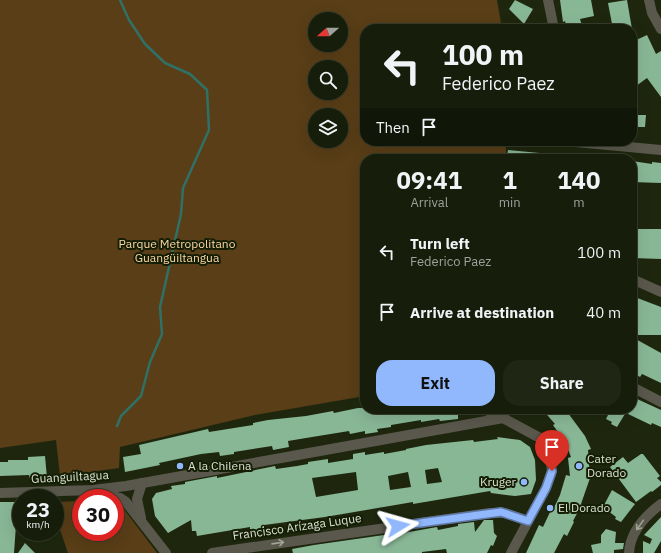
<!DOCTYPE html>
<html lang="en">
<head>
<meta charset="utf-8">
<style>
  :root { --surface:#161d0a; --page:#1f2613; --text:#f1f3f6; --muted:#9ea29c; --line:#353b2b; --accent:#91b8fd }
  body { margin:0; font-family:"IBM Plex Sans",sans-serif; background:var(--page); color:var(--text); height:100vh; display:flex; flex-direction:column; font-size:15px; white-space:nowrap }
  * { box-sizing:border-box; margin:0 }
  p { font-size:13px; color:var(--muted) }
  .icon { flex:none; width:22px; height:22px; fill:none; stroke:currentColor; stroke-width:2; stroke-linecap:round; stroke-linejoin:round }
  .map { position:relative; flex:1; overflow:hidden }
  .drawer { position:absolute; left:360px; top:154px; width:277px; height:260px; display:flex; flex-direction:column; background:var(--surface); border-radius:16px; box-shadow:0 4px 16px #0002,0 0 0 1px var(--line) }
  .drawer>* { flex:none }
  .hud { position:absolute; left:360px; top:24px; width:277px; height:122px; border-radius:16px; box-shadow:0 4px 16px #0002,0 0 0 1px var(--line); background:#161d0a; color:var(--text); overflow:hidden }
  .needle { width:26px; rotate:249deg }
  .buttons { position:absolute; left:308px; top:12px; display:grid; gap:8px }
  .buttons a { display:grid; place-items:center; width:40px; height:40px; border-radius:50%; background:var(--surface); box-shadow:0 4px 16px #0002,0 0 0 1px var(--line); font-size:20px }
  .speed { position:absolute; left:12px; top:489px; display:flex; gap:8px; font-size:20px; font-weight:700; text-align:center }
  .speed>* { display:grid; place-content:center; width:52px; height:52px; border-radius:50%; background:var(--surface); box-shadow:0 4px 16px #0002,0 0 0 1px var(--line); line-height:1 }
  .speed small { font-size:10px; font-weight:400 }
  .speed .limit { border:6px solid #d22; background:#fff; color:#111 }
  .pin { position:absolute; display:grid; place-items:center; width:34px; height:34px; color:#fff; margin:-41px -17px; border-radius:50% 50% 50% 0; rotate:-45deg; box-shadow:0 0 4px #0007 }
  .pin .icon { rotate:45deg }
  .me { position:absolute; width:44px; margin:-22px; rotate:82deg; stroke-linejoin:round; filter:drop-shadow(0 0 3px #0008) }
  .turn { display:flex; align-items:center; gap:14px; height:84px; padding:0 16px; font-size:18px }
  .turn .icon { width:52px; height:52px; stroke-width:2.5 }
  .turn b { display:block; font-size:28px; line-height:34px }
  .then { display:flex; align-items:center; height:38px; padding:0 16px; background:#0003; gap:8px; font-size:15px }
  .eta { display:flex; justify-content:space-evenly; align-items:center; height:68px; text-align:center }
  .eta b { font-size:24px; font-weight:700; line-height:28px }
  .button { display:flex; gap:8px; margin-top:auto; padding:8px 16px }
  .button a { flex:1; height:46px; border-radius:16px; background:var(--accent); color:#111; font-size:16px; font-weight:700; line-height:46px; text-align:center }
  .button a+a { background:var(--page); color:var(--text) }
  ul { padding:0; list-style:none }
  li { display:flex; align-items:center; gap:12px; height:60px; padding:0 16px }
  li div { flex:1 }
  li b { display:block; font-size:15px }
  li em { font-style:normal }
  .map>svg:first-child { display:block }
  .green { fill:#593e17; fill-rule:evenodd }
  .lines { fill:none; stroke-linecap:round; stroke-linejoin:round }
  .stream { stroke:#307166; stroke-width:2.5 }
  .building { fill:#88b796; fill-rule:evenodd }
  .minor { stroke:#5a584c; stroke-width:10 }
  .oneway { stroke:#a0a395 }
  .route-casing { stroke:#5e78a4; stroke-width:10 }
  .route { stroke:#91b8fd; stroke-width:7 }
  .poi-dot { fill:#91b8fd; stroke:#141e05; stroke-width:1.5 }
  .labels { text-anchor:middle; stroke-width:4; stroke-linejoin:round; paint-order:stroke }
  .park-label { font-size:12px; fill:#fed6a4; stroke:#141e05 }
  .poi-label { font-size:12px; fill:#d9e0d1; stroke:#141e05; text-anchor:start }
  .street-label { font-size:12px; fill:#d9e0d1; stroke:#141e05 }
</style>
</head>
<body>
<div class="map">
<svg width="661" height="553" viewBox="0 0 661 553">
  <rect width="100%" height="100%" fill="#1e270e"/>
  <g class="green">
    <path d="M 0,0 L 497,0 L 502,29 L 365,29 L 365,141 L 505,141 L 507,159 L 365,159 L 365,396 L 255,415 L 120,447 L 119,468 L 60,476 L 56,440 L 0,448 ZM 315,19 L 341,19 L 341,45 L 315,45 ZM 315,67 L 341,67 L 341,93 L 315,93 ZM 315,115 L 341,115 L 341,141 L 315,141 Z"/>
    <polygon points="115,500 117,500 157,553 68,553 55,515 55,502 81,501 81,532 115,532"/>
  </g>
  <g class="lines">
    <polyline class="stream" points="117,426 121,416 141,396 150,362 162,334 160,307 181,214 183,188 209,130 207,90 190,74 165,63 145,44 129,20 120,0"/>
  </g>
  <g class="building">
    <polygon points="515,0 533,9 524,24 509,9"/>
    <polygon points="560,0 591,0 594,16 580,19 583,29 567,29 565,21 563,22"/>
    <polygon points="627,0 632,29 613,29 608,3"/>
    <polygon points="647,35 656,54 661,51 661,97 647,78 632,89 632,42"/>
    <polygon points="632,115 646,115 645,127 632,127"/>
    <polygon points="508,150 550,154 550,159 512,159 512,157 507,156"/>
    <polygon points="632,161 652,164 652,162 661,163 661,183 632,182"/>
    <polygon points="632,229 661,229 661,259 632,258"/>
    <polygon points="632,296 661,307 661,335 632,335"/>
    <polygon points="632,337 661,353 661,383 642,374 640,377 632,372"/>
    <polygon points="635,398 661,410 661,427 652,423 651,425 628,414 630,409 632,409 632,405"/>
    <polygon points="358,408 455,409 458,411 458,419 440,421 439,419 421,422 421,420 391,425 391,427 377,429 378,432 365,434 365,431 350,434 349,431 306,438 288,441 289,447 273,450 272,446 234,452 234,454 220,456 219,452 201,454 159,463 160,465 125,472 123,457 141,454 139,445 208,429 209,432 253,425 253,423 268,420 306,416 333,411 334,413"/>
    <polygon points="542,409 565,409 585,436 591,449 588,450 590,478 581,504 582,504 573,521 574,522 567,536 564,534 554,553 526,553 539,525 543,527 551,510 553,510 560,495 566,475 570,476 568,458 571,457 566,444 553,425 555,424"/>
    <polygon points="609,409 628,409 617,427 611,424 612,422 606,419 608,415 605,414"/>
    <path d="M 497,437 L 520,440 L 530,447 L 535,460 L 536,480 L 531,494 L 515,496 L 491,493 L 490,491 L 413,504 L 413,502 L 325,517 L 264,525 L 264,529 L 250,531 L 250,527 L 197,536 L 196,531 L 192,531 L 191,520 L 168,533 L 155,516 L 152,499 L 156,493 L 172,489 L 171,486 L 185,484 L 185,482 L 217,476 L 217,478 L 275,466 L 276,469 L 297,466 L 308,464 L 308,462 L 328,459 L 328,463 L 353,459 L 353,454 L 365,452 L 365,455 L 384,452 L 384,454 L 406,450 L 406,449 L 426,445 L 473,440 L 474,442 L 498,439 ZM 438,468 L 442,482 L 427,484 L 425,470 ZM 356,472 L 358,490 L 316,497 L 312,478 ZM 408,472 L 411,487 L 390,490 L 388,476 Z"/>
    <polygon points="641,454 643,454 660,476 657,478 661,482 661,485 652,492 651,491 636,502 610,467 623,457 628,463"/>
    <polygon points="45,456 47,478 30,479 29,475 0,476 0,462 8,462 8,460 28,460 28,457"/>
    <polygon points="612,490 635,504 621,522 615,519 616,517 603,507"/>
    <polygon points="0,502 20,502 21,525 16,525 14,553 0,553"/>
    <polygon points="661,517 661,541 654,553 643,553 643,541 650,544 652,539 644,535"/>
    <polygon points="484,520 493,520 494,533 497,536 493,546 491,545 487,553 447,553 446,549 422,552 422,553 293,553 292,549 314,545 398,533 398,534 437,527 438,530 458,526 458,524 474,522 475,532"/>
    <polygon points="606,529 616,532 615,543 624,543 623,549 614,550 614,553 593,553 591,545 601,543 601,535"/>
    <polygon points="25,543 35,553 18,553"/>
  </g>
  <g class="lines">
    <g class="minor">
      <polyline points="548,0 554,29"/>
      <polyline points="649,0 652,13 661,29"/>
      <polyline points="565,141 661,150"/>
      <polyline points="632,279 661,292"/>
      <polyline points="632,387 661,402"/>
      <polyline points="484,409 503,418 540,438 546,447 550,457 552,471 546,488 511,553"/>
      <polyline points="97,491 120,498 126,502 166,553"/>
      <polyline points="0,493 93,490 126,486 503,418"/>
      <polyline points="141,518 137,499 142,483"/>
      <polyline points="212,553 490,513 505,513 528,521"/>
      <path d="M 629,553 C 630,532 645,516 661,504"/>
    </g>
  </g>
  <defs><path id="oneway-shaft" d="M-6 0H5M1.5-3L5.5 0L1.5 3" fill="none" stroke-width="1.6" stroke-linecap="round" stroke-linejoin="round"/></defs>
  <g class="oneway">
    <use href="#oneway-shaft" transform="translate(640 525) rotate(125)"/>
    <use href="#oneway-shaft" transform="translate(278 543) rotate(-8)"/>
  </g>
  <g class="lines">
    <defs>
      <polyline id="route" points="398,526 501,512 528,521 546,488 552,471"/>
    </defs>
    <use href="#route" class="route-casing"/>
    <use href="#route" class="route"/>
  </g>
  <g class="poi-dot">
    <circle cx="180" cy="466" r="4"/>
    <circle cx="579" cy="466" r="4"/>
    <circle cx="524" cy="482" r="4"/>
    <circle cx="550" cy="508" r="4"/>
  </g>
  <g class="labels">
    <g class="park-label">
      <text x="177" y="248">Parque Metropolitano<tspan x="177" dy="14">Guangüiltangua</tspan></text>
    </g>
    <g class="poi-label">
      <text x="587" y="463">Cater<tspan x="587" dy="14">Dorado</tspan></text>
      <text x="188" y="470">A la Chilena</text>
      <text x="516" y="486" text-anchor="end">Kruger</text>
      <text x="558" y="512">El Dorado</text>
    </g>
    <g class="street-label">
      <text transform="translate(70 477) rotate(-3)" y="4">Guanguiltagua</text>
      <text transform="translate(297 527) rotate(-8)" y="4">Francisco Arízaga Luque</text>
    </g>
  </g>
</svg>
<div class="buttons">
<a><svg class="needle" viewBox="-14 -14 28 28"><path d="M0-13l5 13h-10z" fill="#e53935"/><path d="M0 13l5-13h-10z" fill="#9ea29c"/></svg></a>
<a><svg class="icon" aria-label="search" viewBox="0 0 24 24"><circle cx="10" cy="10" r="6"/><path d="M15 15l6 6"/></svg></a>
<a><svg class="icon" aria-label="layers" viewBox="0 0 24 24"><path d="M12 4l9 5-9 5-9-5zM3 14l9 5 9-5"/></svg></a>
</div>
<div class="speed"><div>23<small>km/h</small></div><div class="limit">30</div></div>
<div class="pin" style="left:552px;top:471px;background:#d93025"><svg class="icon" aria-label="arrive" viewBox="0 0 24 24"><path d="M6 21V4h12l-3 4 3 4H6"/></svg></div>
<svg class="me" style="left:398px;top:526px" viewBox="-20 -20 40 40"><path d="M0-17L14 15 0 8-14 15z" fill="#91b8fd" stroke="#fff" stroke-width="4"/></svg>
<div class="hud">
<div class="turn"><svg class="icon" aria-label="left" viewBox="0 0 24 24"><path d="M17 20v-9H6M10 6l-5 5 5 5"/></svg><div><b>100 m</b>Federico Paez</div></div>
<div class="then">Then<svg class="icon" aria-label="arrive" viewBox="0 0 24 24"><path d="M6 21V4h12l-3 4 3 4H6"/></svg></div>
</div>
<section class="drawer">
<div class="eta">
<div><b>09:41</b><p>Arrival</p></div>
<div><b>1</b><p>min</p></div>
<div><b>140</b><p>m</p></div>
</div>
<ul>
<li><svg class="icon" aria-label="left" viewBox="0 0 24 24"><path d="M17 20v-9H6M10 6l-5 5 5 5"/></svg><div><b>Turn left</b><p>Federico Paez</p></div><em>100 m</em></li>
<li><svg class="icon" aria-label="arrive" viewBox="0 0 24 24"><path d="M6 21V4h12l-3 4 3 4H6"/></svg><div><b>Arrive at destination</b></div><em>40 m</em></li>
</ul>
<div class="button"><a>Exit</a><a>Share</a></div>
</section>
</div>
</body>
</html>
